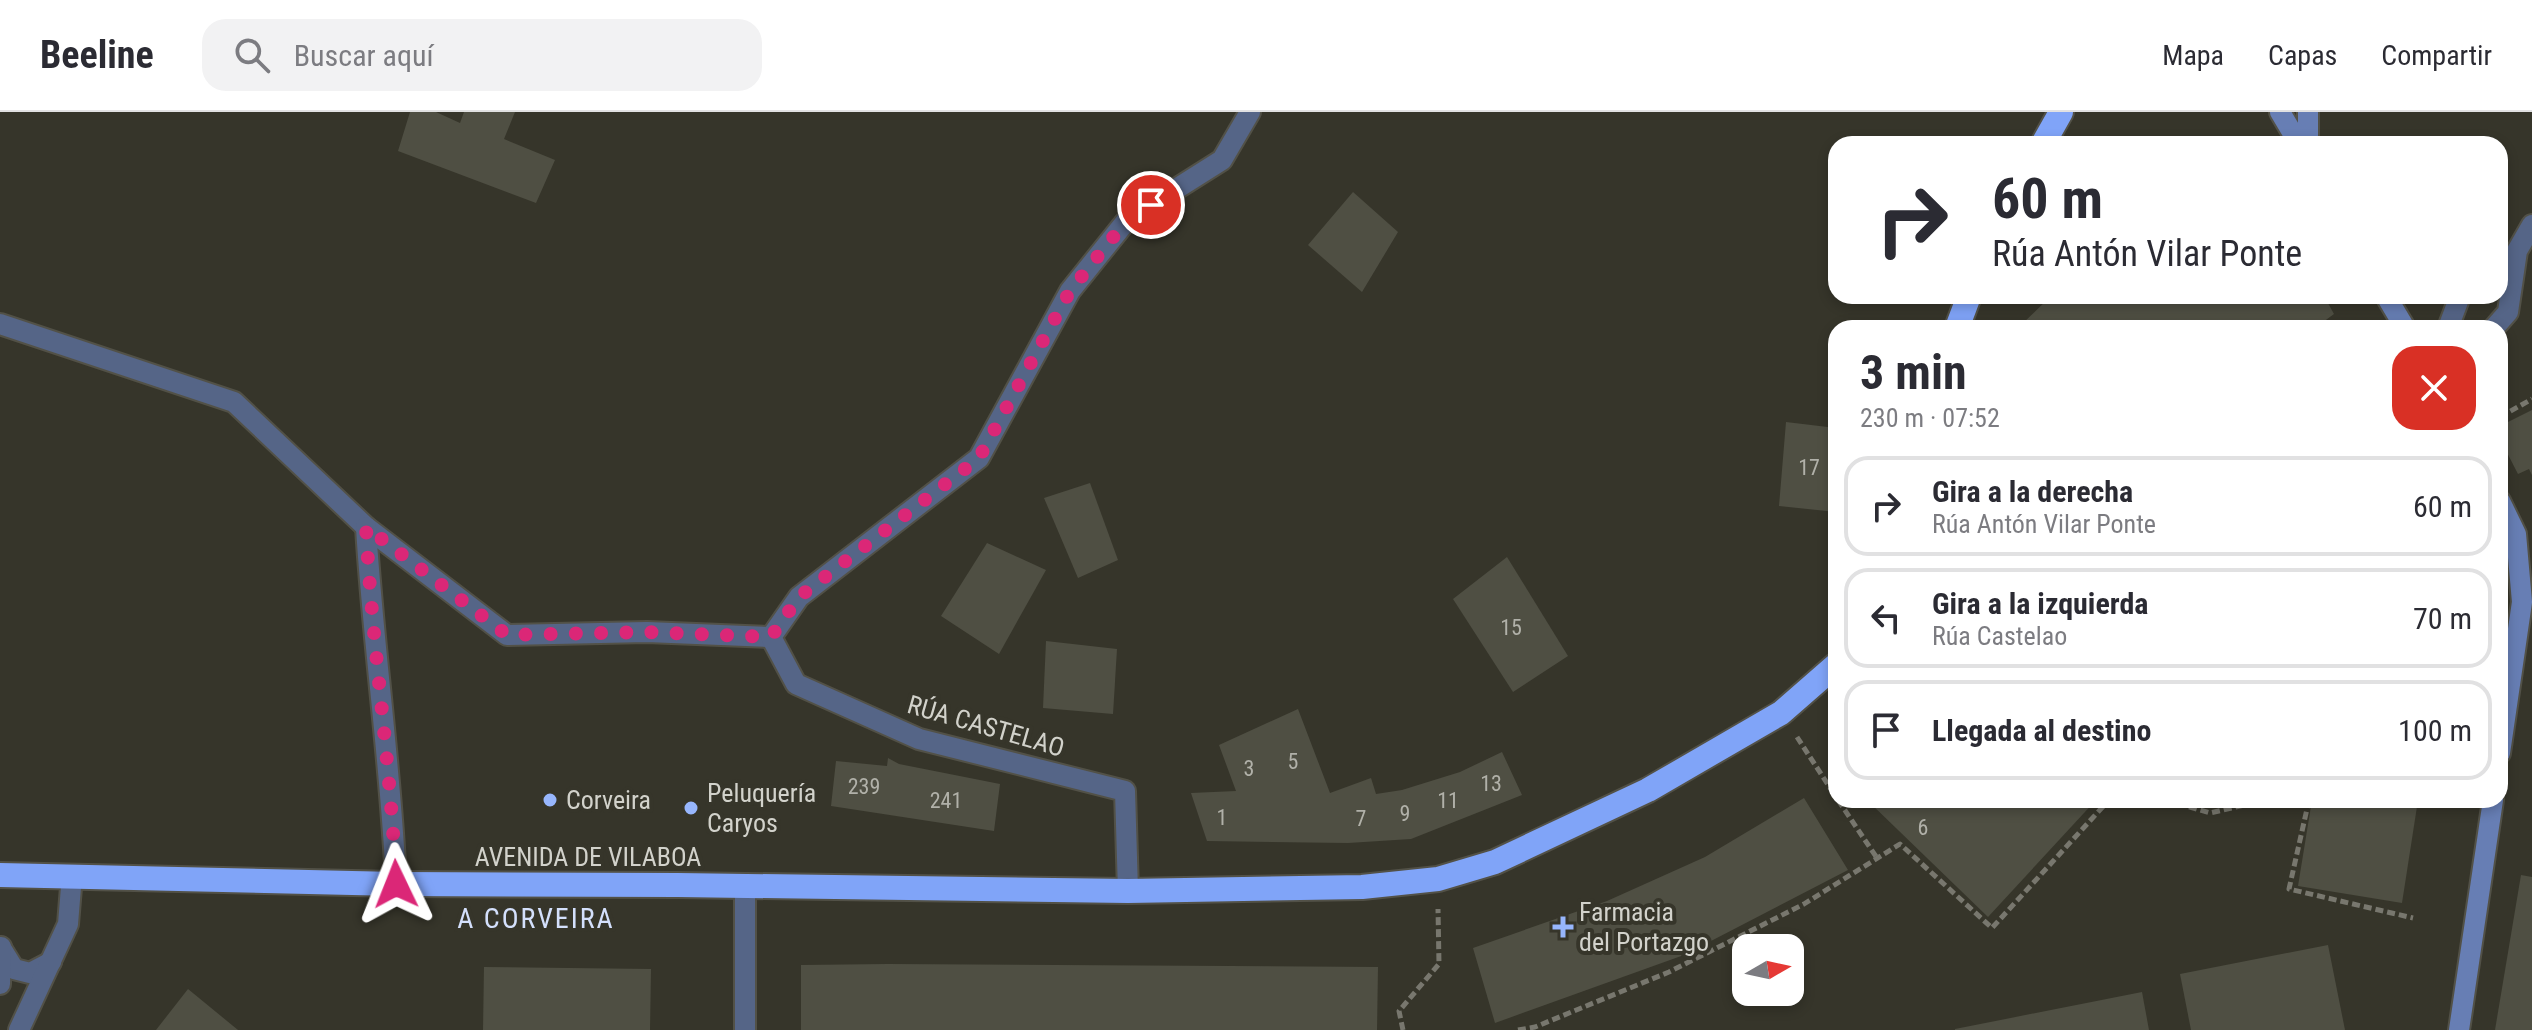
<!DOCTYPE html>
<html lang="es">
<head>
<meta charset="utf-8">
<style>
  :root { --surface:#fff; --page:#f2f2f3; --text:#2b2b33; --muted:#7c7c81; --line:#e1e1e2 }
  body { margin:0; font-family:"Roboto Condensed",sans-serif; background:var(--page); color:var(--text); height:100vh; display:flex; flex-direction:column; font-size:30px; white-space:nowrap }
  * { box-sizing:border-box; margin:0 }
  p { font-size:26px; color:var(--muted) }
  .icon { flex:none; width:44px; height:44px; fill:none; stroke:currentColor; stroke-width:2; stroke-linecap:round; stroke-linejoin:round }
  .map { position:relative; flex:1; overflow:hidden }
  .drawer { position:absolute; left:1828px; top:208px; width:680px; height:488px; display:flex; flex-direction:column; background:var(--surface); border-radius:24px; box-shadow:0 4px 12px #0003 }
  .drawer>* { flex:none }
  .banner { position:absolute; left:1828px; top:24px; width:680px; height:168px; border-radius:24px; box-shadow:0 4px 12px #0003; background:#fff; color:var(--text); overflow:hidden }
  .needle { width:52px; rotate:81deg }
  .tools { position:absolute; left:1732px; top:822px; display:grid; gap:16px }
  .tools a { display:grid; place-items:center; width:72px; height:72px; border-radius:16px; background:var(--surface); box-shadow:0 4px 12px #0003; font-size:40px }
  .pin { position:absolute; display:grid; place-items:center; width:68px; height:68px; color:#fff; margin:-34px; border:4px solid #fff; border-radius:50%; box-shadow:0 2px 8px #0007 }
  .me { position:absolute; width:88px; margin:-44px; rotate:358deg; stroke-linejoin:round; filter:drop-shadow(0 0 6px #0008) }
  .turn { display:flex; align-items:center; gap:28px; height:168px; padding:0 32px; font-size:36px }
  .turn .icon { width:104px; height:104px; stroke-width:2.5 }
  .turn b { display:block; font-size:56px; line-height:68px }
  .round { display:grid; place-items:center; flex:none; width:84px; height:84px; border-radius:24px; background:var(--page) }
  .head { display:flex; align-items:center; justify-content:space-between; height:136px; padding:0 32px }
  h1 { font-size:48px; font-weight:700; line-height:60px }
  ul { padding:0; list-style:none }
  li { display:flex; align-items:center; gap:24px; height:100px; margin:0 16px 12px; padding:0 16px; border:4px solid var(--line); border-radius:24px }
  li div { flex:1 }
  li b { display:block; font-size:30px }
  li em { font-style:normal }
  header { display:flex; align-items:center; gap:48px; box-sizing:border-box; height:112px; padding:0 40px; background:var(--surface); border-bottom:2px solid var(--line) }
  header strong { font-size:38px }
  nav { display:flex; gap:44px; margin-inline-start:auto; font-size:28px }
  .search { width:560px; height:72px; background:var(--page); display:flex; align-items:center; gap:20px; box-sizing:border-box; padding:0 28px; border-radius:24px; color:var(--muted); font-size:30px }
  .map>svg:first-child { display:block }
  .building { fill:#4f4f43 }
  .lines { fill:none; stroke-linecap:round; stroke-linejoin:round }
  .street-casing { stroke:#525147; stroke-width:24 }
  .secondary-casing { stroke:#525147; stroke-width:24 }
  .highway-casing { stroke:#525147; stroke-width:28 }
  .path { stroke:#78776e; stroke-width:5; stroke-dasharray:8 4; stroke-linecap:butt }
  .street { stroke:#556587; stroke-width:20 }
  .secondary { stroke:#677eb4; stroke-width:20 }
  .highway { stroke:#80a4f8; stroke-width:24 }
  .route { stroke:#db2777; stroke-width:14; stroke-dasharray:0 25.2 }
  .poi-dot { fill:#97b6fd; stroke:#36352a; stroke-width:3 }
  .labels { text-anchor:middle; stroke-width:8; stroke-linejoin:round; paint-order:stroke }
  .number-label { font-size:22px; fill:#b1b1a9 }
  .street-label { font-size:26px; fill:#d2d2cb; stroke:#36352a }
  .poi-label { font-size:26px; fill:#d2d2cb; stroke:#36352a; text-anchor:start }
  .neighbourhood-label { font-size:28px; letter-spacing:2px; fill:#d4e0fc; stroke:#36352a }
</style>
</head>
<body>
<header>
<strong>Beeline</strong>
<div class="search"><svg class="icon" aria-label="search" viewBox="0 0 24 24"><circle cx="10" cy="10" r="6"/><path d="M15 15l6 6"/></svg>Buscar aquí</div>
<nav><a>Mapa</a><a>Capas</a><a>Compartir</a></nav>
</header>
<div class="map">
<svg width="2532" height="918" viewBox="0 0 2532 918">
  <rect width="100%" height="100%" fill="#36352a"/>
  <g class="building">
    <polygon points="410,0 436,0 460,11 464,0 515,0 504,27 555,48 536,91 398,39"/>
    <polygon points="1353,80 1398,120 1362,180 1308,133"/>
    <polygon points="2051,184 2324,184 2334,202 2315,216 2273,216 2269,208 2264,216 2018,216"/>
    <polygon points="2532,298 2532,363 2529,357 2518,362 2500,327 2500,314"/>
    <polygon points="1786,310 1836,316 1836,400 1779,394"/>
    <polygon points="1090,371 1118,448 1078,466 1044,386"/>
    <polygon points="987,431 1046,458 999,542 941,504"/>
    <polygon points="1507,445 1568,544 1513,580 1453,487"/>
    <polygon points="1046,529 1117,537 1113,602 1043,596"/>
    <polygon points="1298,597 1330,681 1371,666 1376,682 1402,678 1460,660 1502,640 1522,683 1411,727 1348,731 1207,729 1191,681 1236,679 1219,633"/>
    <polygon points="888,646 899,652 1000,672 994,719 831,694 836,649 887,654"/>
    <polygon points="1804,686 1848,758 1684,843 1495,911 1473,836 1607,789 1705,745"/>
    <polygon points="1867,688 2096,688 1988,805"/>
    <polygon points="2312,688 2418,688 2402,791 2298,774"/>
    <polygon points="2521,763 2532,765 2532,918 2495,918"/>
    <polygon points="2328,833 2345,918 2191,918 2180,862"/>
    <polygon points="888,852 1378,855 1377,918 801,918 801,853"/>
    <polygon points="484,855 651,857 650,918 483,918"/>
    <polygon points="188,877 238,918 156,918"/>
    <polygon points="2142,880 2149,918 1955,918 1955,917"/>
  </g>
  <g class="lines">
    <defs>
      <g id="street">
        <polyline points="0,212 234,290 366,415 507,523 647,520 771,525"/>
        <polyline points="2448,216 2460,184"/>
        <polyline points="2494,216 2508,200 2517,139 2532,113"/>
        <path d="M 366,415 C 373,534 391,652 396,772"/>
        <polyline points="745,774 745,918"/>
        <polyline points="1128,779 1125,679 919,627 796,572 771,525 799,485 979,346 1070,179 1127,108 1222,48 1250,0"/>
        <polyline points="1,836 14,857 30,861 51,850"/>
        <polyline points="0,872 1,835"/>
        <polyline points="19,918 68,812 72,763"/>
      </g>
      <g id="secondary">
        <polyline points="2280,0 2299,32"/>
        <polyline points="2308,0 2308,32"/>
        <polyline points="2386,184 2405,216"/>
        <polyline points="2500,389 2516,422 2522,490 2500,641"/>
        <polyline points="2459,918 2493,688"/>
      </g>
      <g id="highway">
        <polyline points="2043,32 2061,0"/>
        <polyline points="1957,216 1969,184"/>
        <polyline points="0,763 396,772 678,773 1128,779 1362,775 1438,767 1495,750 1648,678 1781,601 1836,553"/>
      </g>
    </defs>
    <use href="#street" class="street-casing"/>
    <use href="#secondary" class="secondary-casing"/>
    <use href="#highway" class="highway-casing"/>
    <g class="path">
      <polyline points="2500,305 2532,287"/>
      <polyline points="1797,625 1836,685"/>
      <polyline points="1838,688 1877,746"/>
      <polyline points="2166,688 2210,701 2249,692 2256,688"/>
      <polyline points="2309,688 2289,777 2413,806"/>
      <polyline points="1403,918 1399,899 1439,852 1438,797"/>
      <polyline points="1518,918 1535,915 1669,860 1804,792 1900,732 1992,816 2109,688"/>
    </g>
    <use href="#street" class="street"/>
    <use href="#secondary" class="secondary"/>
    <use href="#highway" class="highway"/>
  </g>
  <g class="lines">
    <path class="route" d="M 396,772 C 391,652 372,534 366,415 L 507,523 L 647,520 L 771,525 L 799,485 L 979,346 L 1070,179 L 1127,108 L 1151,93"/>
  </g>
  <g class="poi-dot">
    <circle cx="550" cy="688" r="8"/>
    <circle cx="691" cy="696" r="8"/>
    <path d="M1559 803h8v8h8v8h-8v8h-8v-8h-8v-8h8z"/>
  </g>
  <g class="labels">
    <g class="number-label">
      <text x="1809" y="363">17</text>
      <text x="1511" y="523">15</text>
      <text x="1293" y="657">5</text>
      <text x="1249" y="664">3</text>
      <text x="1491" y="679">13</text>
      <text x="864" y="682">239</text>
      <text x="946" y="696">241</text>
      <text x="1448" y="696">11</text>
      <text x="1405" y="709">9</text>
      <text x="1222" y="713">1</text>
      <text x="1361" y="714">7</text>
      <text x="1923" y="723">6</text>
    </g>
    <g class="street-label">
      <text transform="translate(986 614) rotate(16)" y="9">RÚA CASTELAO</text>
      <text x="588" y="754">AVENIDA DE VILABOA</text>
    </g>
    <g class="poi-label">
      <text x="707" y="690">Peluquería<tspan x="707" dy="30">Caryos</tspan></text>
      <text x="566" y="697">Corveira</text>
      <text x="1579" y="809">Farmacia<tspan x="1579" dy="30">del Portazgo</tspan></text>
    </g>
    <g class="neighbourhood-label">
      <text x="536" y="816">A CORVEIRA</text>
    </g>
  </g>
</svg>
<div class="tools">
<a><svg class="needle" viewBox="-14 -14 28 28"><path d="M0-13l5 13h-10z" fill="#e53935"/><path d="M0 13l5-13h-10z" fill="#7c7c81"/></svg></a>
</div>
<div class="pin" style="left:1151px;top:93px;background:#d93025"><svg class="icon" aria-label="arrive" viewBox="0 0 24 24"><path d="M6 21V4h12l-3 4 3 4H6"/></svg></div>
<svg class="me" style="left:396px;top:772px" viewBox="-20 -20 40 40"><path d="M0-17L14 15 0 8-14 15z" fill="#db2777" stroke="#fff" stroke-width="4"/></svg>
<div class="banner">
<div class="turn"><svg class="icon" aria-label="right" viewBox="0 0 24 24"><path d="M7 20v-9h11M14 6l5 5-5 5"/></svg><div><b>60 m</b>Rúa Antón Vilar Ponte</div></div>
</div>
<section class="drawer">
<div class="head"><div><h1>3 min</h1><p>230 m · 07:52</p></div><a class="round" style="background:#d93025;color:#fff"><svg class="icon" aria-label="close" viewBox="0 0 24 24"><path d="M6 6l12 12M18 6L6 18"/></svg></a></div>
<ul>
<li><svg class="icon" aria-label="right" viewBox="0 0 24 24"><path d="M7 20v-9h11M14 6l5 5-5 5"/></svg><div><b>Gira a la derecha</b><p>Rúa Antón Vilar Ponte</p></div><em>60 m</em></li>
<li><svg class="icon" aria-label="left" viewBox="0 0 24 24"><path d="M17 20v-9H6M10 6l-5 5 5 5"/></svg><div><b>Gira a la izquierda</b><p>Rúa Castelao</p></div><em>70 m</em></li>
<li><svg class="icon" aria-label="arrive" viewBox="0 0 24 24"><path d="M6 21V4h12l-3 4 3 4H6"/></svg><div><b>Llegada al destino</b></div><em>100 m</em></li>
</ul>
</section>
</div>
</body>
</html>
